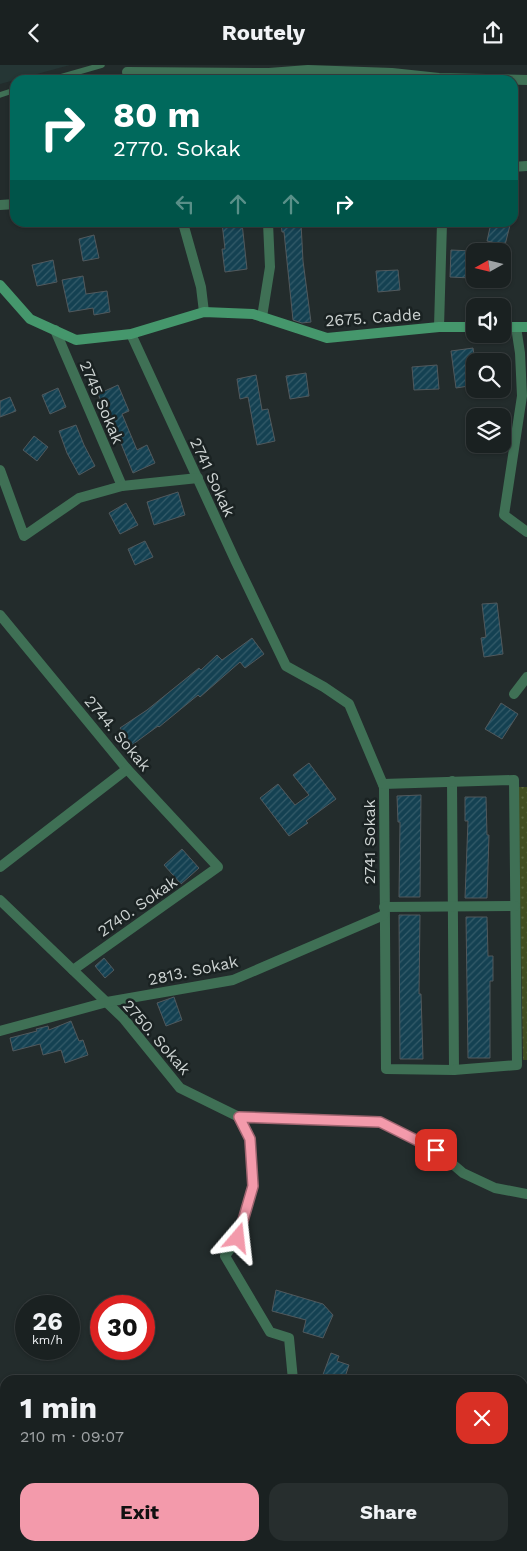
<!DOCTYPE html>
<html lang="en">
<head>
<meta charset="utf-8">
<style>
  :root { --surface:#1a2121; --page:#272e2e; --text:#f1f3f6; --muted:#9fa3a5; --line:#383e3f; --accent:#f39aab }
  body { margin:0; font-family:"Work Sans",sans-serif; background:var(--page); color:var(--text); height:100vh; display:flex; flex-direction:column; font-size:19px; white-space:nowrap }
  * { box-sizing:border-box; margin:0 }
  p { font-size:16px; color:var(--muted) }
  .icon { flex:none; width:28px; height:28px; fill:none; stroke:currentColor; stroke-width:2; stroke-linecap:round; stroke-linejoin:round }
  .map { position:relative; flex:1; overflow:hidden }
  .panel { position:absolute; left:0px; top:1310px; width:528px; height:176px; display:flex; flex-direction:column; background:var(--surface); border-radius:15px 15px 0 0; box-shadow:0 1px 4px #0004,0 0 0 1px var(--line) }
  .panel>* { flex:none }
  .banner { position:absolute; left:10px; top:10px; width:508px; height:152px; border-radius:15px; box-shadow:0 1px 4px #0004,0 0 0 1px var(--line); background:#00695c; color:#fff; overflow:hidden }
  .needle { width:32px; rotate:262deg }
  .fabs { position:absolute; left:466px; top:178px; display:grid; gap:10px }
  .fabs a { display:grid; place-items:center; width:45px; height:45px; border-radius:10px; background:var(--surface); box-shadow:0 1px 4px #0004,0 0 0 1px var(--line); font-size:25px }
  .speed { position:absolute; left:15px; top:1230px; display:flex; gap:10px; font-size:25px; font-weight:700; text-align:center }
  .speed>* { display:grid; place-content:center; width:65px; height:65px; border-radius:50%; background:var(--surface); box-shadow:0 1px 4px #0004,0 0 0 1px var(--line); line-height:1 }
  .speed small { font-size:12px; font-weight:400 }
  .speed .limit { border:8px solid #d22; background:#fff; color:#111 }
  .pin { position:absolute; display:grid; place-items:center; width:42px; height:42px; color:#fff; margin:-21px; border-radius:10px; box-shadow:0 2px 8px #0006 }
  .me { position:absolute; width:55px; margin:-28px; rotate:17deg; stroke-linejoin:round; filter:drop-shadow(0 0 4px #0008) }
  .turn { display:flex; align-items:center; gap:18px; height:105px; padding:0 20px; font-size:22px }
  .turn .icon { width:65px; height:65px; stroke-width:2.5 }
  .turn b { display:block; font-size:35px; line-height:42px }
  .lanes { display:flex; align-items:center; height:48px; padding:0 20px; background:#0003; justify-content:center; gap:25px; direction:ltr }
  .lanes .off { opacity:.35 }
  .round { display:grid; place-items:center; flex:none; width:52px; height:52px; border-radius:15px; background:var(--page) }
  .head { display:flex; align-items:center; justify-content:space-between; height:85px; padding:0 20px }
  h1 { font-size:30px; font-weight:700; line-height:38px }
  .action { display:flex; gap:10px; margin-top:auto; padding:10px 20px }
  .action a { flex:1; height:58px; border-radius:15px; background:var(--accent); color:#111; font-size:20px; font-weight:700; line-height:58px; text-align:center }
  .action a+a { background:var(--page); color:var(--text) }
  header { display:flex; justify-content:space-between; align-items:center; height:65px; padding:0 20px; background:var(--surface); font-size:22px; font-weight:700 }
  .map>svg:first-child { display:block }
  .built { fill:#253635 }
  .park { fill:url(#park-dots) }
  .building { fill:url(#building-hatch); stroke:#51595d }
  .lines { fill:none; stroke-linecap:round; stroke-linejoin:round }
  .lane { stroke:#3f7055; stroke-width:5.5 }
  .street { stroke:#3f7055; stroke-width:10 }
  .secondary { stroke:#45976c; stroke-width:10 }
  .route-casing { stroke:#9e646f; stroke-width:12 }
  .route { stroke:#f39aab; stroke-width:9 }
  .labels { text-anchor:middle; stroke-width:5; stroke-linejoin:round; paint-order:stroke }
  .street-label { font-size:16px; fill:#cdd3d2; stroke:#1a2222 }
</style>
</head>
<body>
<header><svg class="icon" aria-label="back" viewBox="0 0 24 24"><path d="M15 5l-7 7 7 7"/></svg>Routely<svg class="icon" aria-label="share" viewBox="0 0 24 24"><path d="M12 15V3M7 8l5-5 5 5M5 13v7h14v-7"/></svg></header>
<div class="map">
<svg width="527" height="1486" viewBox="0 0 527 1486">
  <defs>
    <pattern id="park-dots" width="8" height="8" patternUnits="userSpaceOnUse" patternTransform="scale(1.25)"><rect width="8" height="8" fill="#404e20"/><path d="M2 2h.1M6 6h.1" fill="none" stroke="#5a6740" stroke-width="1.8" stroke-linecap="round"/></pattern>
    <pattern id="building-hatch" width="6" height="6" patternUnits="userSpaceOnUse" patternTransform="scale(1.25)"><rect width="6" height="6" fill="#144152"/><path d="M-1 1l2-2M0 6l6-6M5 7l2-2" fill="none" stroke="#355c6a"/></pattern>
  </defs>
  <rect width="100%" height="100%" fill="#232c2c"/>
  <polygon class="built" points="0,0 70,0 0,19"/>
  <polygon class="park" points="518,722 527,722 527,995 523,995"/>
  <g class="building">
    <polygon points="222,158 242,158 247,204 225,207 222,184 225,184"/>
    <polygon points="281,158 301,158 303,196 311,257 302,258 293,255 284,167 282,167"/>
    <polygon points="491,158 510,160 505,180 487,176"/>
    <polygon points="94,170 99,193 83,196 79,174"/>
    <polygon points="451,185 472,186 471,213 450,212"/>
    <polygon points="53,195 57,217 37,221 32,200"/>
    <polygon points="398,205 400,225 378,227 376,206"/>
    <polygon points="83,211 86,229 107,226 110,247 94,250 93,243 69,247 62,215"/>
    <polygon points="473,283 475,298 475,320 456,323 451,286"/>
    <polygon points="437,300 439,324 414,325 412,302"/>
    <polygon points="306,308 309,331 290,334 286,311"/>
    <polygon points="256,310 262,345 268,344 275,376 257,380 248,332 240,334 237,314"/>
    <polygon points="118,320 129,346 122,349 137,385 147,380 155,398 133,408 120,376 117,377 112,364 113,363 98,329"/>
    <polygon points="58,323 66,342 50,349 42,330"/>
    <polygon points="10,332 16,346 0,352 0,336"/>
    <polygon points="76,360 84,380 95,401 79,410 67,388 59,366"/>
    <polygon points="34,371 48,382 37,396 23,385"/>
    <polygon points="178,427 185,450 154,460 147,437"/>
    <polygon points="126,438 138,460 120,469 109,448"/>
    <polygon points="145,476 153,492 135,500 128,484"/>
    <polygon points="497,538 503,589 484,592 481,573 486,572 482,539"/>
    <polygon points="252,573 264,589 245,603 240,597 200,632 198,630 159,662 158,661 132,680 120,663 147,645 199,603 201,605 217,590 222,595"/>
    <polygon points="501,638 518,649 502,674 485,664"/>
    <polygon points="309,698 336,734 306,756 308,758 289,771 260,733 278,719 295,740 309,730 293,710"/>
    <polygon points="421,730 420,832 399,832 400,757 398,757 397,731"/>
    <polygon points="465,732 486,732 487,770 489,770 487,833 465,833 468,756 465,756"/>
    <polygon points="182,784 199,803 181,819 164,800"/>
    <polygon points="399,850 420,850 419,929 421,929 423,994 400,994"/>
    <polygon points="466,852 487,852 488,891 493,891 493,916 490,916 490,993 468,993"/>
    <polygon points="104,893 114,905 105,913 95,901"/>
    <polygon points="174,932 182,955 166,961 157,938"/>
    <polygon points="71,956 79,976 83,975 88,990 65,998 61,985 43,990 40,979 13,986 10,973 37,966 36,964 48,961 49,965"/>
    <polygon points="276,1225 323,1239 333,1250 323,1273 303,1267 306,1255 272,1246"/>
    <polygon points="331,1288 339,1291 337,1296 349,1300 344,1315 321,1315"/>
  </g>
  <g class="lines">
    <g class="lane">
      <polyline points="50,15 102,0"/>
      <polyline points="0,30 15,25"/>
    </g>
    <g class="street">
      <polyline points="127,7 269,8 308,5 392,8 439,13 527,15"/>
      <polyline points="512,102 527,101"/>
      <polyline points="0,140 15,139"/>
      <polyline points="183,158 201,222 204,247"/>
      <polyline points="262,252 270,202 268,158"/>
      <polyline points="439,262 442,158"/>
      <polyline points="516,262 520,288 522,331 504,450 527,467"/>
      <polyline points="55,265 122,421"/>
      <polyline points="131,269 236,497 286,601 324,622 349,639 384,722 386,1004 454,1005 452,716"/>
      <polyline points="0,405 24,471 79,433 122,421 198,413"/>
      <polyline points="0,550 127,704 218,802 73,905"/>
      <polyline points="514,629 527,612"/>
      <polyline points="383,719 514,715 517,1000 454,1005"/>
      <polyline points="0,802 127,704"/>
      <polyline points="0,835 124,954 180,1023 239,1052 250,1074 253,1121 238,1173 225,1191 270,1267 289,1273 293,1315"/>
      <polyline points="384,842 515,841"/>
      <polyline points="0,966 107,937 233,915 384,850"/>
      <polyline points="239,1052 380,1057 436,1085 463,1108 495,1123 527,1129"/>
    </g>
    <g class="secondary">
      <polyline points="0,220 30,254 76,275 131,269 204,247 253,249 327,273 439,262 475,262"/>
      <polyline points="502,262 527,262"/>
    </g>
  </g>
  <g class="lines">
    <defs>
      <polyline id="route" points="238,1173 253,1121 250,1074 239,1052 380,1057 436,1085"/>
    </defs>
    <use href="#route" class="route-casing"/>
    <use href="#route" class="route"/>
  </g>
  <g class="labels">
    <g class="street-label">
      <text transform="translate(373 252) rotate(-4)" y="6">2675. Cadde</text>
      <text transform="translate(102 337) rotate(67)" y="6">2745 Sokak</text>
      <text transform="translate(213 412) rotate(65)" y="6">2741 Sokak</text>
      <text transform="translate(118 668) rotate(50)" y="6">2744. Sokak</text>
      <text transform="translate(369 777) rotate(-90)" y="6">2741 Sokak</text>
      <text transform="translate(137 841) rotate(-35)" y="6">2740. Sokak</text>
      <text transform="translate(193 905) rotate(-12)" y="6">2813. Sokak</text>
      <text transform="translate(157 972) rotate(49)" y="6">2750. Sokak</text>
    </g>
  </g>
</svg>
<div class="fabs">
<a><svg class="needle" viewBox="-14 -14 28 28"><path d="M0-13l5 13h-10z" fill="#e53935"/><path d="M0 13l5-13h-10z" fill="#9fa3a5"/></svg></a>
<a><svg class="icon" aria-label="sound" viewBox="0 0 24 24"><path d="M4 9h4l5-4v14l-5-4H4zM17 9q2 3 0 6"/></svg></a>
<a><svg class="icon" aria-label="search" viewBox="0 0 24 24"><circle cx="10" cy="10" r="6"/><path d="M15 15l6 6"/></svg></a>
<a><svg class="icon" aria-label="layers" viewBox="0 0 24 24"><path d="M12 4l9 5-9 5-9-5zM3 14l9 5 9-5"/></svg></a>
</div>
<div class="speed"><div>26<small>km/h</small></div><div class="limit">30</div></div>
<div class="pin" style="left:436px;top:1085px;background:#d93025"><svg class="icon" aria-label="arrive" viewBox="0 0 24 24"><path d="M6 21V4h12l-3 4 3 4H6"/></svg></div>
<svg class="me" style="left:238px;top:1173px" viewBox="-20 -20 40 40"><path d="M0-17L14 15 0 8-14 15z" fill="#f39aab" stroke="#fff" stroke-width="4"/></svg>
<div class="banner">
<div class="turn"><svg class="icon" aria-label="right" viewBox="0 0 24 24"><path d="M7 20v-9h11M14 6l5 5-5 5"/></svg><div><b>80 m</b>2770. Sokak</div></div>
<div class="lanes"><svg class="icon off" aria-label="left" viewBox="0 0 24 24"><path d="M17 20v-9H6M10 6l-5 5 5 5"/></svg><svg class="icon off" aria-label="ahead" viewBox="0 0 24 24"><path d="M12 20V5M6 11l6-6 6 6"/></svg><svg class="icon off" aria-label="ahead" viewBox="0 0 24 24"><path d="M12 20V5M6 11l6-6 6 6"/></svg><svg class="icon" aria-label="right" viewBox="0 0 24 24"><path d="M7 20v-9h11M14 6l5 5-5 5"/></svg></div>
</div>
<section class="panel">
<div class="head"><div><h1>1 min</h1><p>210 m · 09:07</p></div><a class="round" style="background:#d93025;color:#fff"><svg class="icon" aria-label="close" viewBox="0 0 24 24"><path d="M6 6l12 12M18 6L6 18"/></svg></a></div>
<div class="action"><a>Exit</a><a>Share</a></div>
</section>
</div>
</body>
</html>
